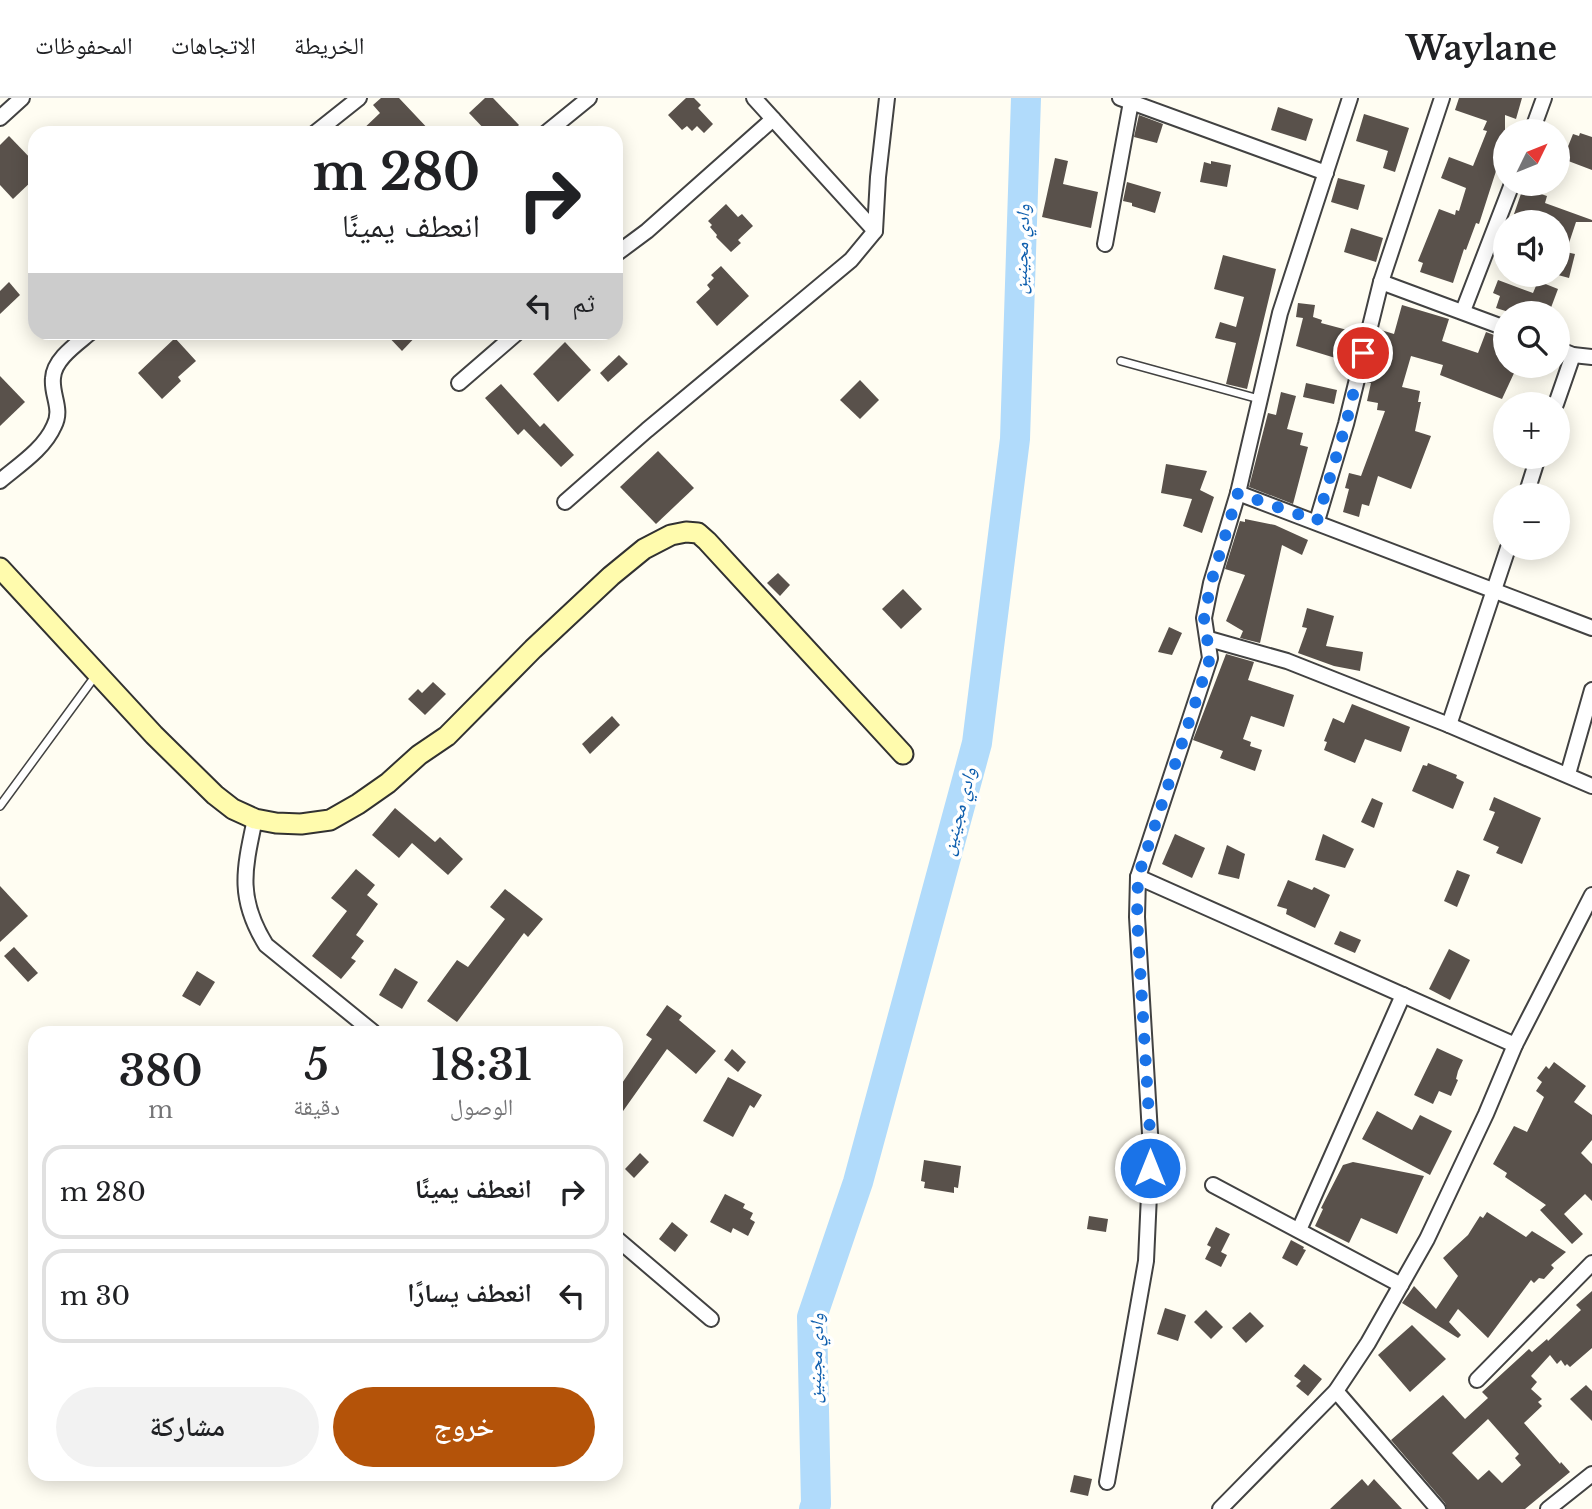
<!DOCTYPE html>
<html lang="ar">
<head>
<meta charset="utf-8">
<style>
  :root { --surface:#fff; --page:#f2f2f2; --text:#202124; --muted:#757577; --line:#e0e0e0; --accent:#b45309 }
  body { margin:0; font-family:"Libre Baskerville","Noto Naskh Arabic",serif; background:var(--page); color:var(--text); direction:rtl; height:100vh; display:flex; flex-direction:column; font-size:26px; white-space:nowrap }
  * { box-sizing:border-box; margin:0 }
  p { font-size:23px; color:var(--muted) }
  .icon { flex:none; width:38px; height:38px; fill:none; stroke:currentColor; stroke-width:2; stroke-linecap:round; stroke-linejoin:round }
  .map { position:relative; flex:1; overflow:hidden; direction:ltr }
  .details { position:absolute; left:28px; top:928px; width:595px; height:455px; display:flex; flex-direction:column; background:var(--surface); border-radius:21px; box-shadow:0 4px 18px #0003; direction:rtl }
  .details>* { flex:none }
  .banner { position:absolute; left:28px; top:28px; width:595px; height:214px; border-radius:21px; box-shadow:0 4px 18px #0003; direction:rtl; background:#fff; color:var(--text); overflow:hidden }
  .needle { width:46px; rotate:47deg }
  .tools { position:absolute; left:1493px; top:21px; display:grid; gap:14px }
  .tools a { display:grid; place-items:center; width:77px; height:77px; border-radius:50%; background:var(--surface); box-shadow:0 4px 18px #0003; font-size:35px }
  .pin { position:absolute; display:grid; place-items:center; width:60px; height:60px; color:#fff; margin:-30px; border:4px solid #fff; border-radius:50%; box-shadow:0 2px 7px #0007 }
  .me { position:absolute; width:77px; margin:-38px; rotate:0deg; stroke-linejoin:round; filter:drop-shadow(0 0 5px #0008) }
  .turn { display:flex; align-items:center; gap:24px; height:147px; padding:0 28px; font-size:32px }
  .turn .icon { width:91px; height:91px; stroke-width:2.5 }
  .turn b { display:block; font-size:49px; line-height:60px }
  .then { display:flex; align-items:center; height:66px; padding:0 28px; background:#0003; gap:14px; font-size:26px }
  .eta { display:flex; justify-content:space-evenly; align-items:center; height:119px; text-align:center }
  .eta b { font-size:42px; font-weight:600; line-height:49px }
  .primary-button { display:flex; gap:14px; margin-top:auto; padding:14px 28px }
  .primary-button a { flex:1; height:80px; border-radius:42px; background:var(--accent); color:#fff; font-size:28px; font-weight:600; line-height:80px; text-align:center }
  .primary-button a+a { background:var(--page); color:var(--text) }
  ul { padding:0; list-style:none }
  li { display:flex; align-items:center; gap:21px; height:94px; margin:0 14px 10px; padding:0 14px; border:4px solid var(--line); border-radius:21px }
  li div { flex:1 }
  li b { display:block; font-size:26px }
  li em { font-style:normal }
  header { display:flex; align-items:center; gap:42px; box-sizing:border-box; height:98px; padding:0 35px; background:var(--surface); border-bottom:2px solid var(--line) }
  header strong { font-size:33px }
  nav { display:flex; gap:38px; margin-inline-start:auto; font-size:24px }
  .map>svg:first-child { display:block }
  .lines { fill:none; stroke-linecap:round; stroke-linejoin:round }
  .river { stroke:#b1dbfb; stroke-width:30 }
  .building { fill:#59514b; fill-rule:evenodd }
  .lane-casing { stroke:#424242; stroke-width:10 }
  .street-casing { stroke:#424242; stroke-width:18 }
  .secondary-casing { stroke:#313131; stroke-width:23 }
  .lane { stroke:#fff; stroke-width:7 }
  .street { stroke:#fff; stroke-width:14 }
  .secondary { stroke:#fffbad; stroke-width:19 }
  .route { stroke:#1a73e8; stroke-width:12; stroke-dasharray:0 21.6 }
  .labels { text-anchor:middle; stroke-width:7; stroke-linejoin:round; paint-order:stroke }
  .water-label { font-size:19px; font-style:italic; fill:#0c5dad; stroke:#fff }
</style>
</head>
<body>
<header>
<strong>Waylane</strong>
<nav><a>الخريطة</a><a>الاتجاهات</a><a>المحفوظات</a></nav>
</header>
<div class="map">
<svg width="1592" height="1411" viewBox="0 0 1592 1411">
  <rect width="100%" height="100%" fill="#fffdf2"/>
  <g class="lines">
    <polyline class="river" points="814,1411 816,1406 812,1219 858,1084 977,645 1015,341 1026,0"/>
  </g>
  <g class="building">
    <polygon points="381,0 399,0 432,35 359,35 380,15 373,7"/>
    <polygon points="485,0 493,0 519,27 511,35 488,35 469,15"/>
    <polygon points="686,0 694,0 701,7 698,10 713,26 704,35 697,28 692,33 687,28 682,32 668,17"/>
    <polygon points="1459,0 1522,0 1516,21 1505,17 1505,45 1479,126 1476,125 1466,152 1464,151 1453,185 1420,174 1423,165 1418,163 1439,111 1455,117 1456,112 1459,113 1466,90 1441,80 1449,59 1473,68 1487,33 1483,32 1487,23 1455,12"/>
    <polygon points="1278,9 1313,21 1306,43 1271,32"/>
    <polygon points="1364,16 1409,30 1395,74 1383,70 1388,53 1356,43"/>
    <polygon points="1139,17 1163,26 1157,45 1134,39"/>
    <polygon points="1580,35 1592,39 1592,72 1563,61 1573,36 1579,38"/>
    <polygon points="9,38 35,65 35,80 13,101 0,87 0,47"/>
    <polygon points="1055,60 1068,63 1063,86 1098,94 1091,130 1042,119"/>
    <polygon points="1211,63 1231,67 1227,89 1200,84 1204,64 1211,66"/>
    <polygon points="1338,80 1365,87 1358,112 1331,104"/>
    <polygon points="1127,84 1161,94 1155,115 1132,108 1132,105 1123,103"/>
    <polygon points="1523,90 1547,98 1545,105 1592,122 1592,124 1576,124 1566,154 1575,156 1569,180 1558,177 1558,124 1523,124 1524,119 1514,116"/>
    <polygon points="726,106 738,119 742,116 753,128 738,142 741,145 731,154 716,139 717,137 710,129 712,127 708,123"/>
    <polygon points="1351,130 1383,140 1376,164 1344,154"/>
    <polygon points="1223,157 1276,171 1247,291 1226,286 1236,245 1215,240 1220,224 1236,229 1244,199 1214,191"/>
    <polygon points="721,168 749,198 717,228 696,204 710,191 707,187 714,180 711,177"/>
    <polygon points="1498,182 1533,195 1538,183 1558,191 1549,215 1512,215 1496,210 1500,198 1493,195"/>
    <polygon points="9,184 20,197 0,216 0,193"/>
    <polygon points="1298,205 1315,207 1313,219 1322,222 1321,225 1351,233 1342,262 1296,248 1303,220 1296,219"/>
    <polygon points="1402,207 1449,221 1442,243 1478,255 1486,234 1505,241 1505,269 1515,273 1502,301 1440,277 1443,267 1411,258 1402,289 1420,293 1418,304 1421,304 1415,333 1431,338 1411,391 1378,378 1369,408 1362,406 1359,419 1343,414 1349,391 1345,390 1349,375 1361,378 1385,313 1377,312 1378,305 1367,303 1371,285 1367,285 1370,268 1381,232 1394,236"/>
    <polygon points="384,234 420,234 402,253"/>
    <polygon points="175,240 196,263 178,279 181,283 162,301 138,275"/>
    <polygon points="565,244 591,272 558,304 533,276"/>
    <polygon points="619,257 628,266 608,284 600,275"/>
    <polygon points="0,278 25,304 0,328"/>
    <polygon points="860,282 879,302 860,321 840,302"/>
    <polygon points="1306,285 1337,292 1334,306 1303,299"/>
    <polygon points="501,286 540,329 544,325 574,357 561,369 524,331 518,337 485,300"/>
    <polygon points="1281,294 1296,298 1287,331 1303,335 1300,347 1308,349 1293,406 1249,389 1268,315 1276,317"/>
    <polygon points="658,353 694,390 656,426 620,389"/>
    <polygon points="1166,366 1207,373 1200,392 1214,399 1202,435 1183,428 1192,401 1161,395"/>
    <polygon points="1245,421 1275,427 1308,442 1302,457 1282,447 1260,545 1240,540 1243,533 1226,523 1245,477 1225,471 1240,423 1245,424"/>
    <polygon points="778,475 790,487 780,498 767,485"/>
    <polygon points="903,491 922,511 901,531 882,511"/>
    <polygon points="1307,510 1334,518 1326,548 1363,554 1360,573 1334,568 1298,555 1307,530 1302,529"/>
    <polygon points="1169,529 1182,535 1172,557 1158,554"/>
    <polygon points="1226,556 1254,564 1248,582 1294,597 1284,629 1251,618 1243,641 1251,644 1250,648 1262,652 1255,673 1220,660 1223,653 1193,642"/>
    <polygon points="433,584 446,596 425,617 408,601 418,591 422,595"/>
    <polygon points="1352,606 1410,629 1401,654 1365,641 1355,665 1324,652 1327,644 1324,643 1333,620 1344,625"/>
    <polygon points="612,618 620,627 590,656 582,646"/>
    <polygon points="1428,665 1457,677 1456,680 1464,684 1453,711 1412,693 1423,667 1427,668"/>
    <polygon points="1494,699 1541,720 1522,766 1496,755 1499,749 1483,742 1495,714 1489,712"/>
    <polygon points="1372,700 1383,705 1374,730 1361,724"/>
    <polygon points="395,710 435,744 440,739 463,761 448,777 412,745 399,760 372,737"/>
    <polygon points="1175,736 1205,750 1192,780 1162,766"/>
    <polygon points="1323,736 1354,751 1345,770 1315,762"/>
    <polygon points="1227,747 1245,756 1239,781 1218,776"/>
    <polygon points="356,771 375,787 367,797 378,806 356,837 364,843 351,860 356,863 341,881 312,858 347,813 331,800"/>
    <polygon points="1457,772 1470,777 1457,809 1444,803"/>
    <polygon points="1288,782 1312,792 1314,789 1330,797 1315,830 1286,816 1287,811 1277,808"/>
    <polygon points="0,788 28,818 0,844"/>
    <polygon points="505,791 543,821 528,839 524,835 457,924 427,903 457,862 468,869 505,821 490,809"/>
    <polygon points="1340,833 1361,842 1355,855 1334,846"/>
    <polygon points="14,849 38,875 28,884 4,858"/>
    <polygon points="1449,851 1470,862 1450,902 1429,891"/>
    <polygon points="395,870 418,884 402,911 379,897"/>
    <polygon points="197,873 215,884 200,908 182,898"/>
    <polygon points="667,907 682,918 679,922 716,953 696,976 667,951 616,1023 616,994 652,941 646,937"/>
    <polygon points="1437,950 1463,962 1458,973 1456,981 1458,982 1451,998 1439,993 1433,1006 1414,997"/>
    <polygon points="732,951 746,964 738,974 724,962"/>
    <polygon points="1554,964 1586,988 1574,1004 1592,1017 1592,1042 1581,1055 1592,1066 1592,1103 1585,1096 1564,1116 1583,1136 1572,1146 1540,1112 1546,1107 1505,1079 1507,1075 1493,1066 1514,1028 1527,1034 1544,999 1536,993 1542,984 1537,980 1546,968 1549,971"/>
    <polygon points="728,979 762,997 754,1010 750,1007 733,1039 703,1023"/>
    <polygon points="1377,1013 1412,1032 1420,1017 1452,1033 1430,1077 1362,1041"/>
    <polygon points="640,1055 649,1064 634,1080 625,1071"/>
    <polygon points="924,1062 961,1068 958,1090 954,1089 954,1095 924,1090 925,1084 921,1083"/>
    <polygon points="1353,1064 1424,1078 1397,1136 1361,1120 1349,1145 1315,1128 1323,1111 1321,1110 1343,1067"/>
    <polygon points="725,1096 745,1106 743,1110 753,1115 750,1121 755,1124 748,1138 733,1130 731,1135 710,1124"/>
    <polygon points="1487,1114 1526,1139 1532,1133 1566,1154 1551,1167 1554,1170 1544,1181 1539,1180 1534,1185 1531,1182 1488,1240 1458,1211 1449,1224 1461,1237 1458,1240 1402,1205 1414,1188 1436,1211 1458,1178 1443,1160 1468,1137 1480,1118 1483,1120"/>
    <polygon points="1089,1118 1108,1121 1106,1134 1087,1131"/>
    <polygon points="672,1124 688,1137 675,1154 659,1141"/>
    <polygon points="1216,1129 1230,1136 1221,1154 1227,1157 1221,1169 1205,1161 1211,1149 1207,1147"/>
    <polygon points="1291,1142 1304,1149 1303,1151 1306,1152 1297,1168 1282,1160"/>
    <path d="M 1592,1193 L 1592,1250 L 1570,1269 L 1567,1266 L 1565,1268 L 1561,1262 L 1557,1266 L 1550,1257 L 1531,1278 L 1537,1284 L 1531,1291 L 1542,1301 L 1538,1304 L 1542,1308 L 1524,1325 L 1560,1366 L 1561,1364 L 1570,1374 L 1525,1411 L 1447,1411 L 1445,1405 L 1391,1342 L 1443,1297 L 1465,1321 L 1488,1300 L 1482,1294 L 1529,1251 L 1532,1254 L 1547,1241 L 1548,1243 L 1581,1212 L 1576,1207 ZM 1488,1321 L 1519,1356 L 1515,1360 L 1521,1367 L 1502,1385 L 1489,1372 L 1478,1382 L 1452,1355 Z"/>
    <polygon points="1165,1210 1186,1217 1178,1243 1157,1236"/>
    <polygon points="1206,1212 1223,1229 1211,1241 1194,1224"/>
    <polygon points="1250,1214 1264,1228 1246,1245 1232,1230"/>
    <polygon points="1412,1227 1446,1261 1410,1294 1378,1257"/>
    <polygon points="1304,1266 1322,1281 1308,1298 1296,1288 1301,1283 1294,1278"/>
    <polygon points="1586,1287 1592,1293 1592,1323 1570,1301"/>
    <polygon points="1074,1377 1092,1381 1088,1398 1070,1394"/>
    <polygon points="1362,1381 1368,1388 1374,1381 1402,1411 1330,1411"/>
  </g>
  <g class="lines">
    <defs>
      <g id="lane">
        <polyline points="1121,263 1259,301"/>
        <polyline points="0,708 96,577"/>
      </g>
      <g id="street">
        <polyline points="754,0 875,133"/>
        <polyline points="1120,0 1326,75"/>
        <polyline points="0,20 22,0"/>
        <polyline points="1532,33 1544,0"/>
        <polyline points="315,35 359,0"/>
        <polyline points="546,35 589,0"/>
        <polyline points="1105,146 1131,4"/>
        <polyline points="616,156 647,133 773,21"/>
        <polyline points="1381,184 1505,230"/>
        <polyline points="1463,213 1512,86"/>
        <polyline points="1558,251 1573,257 1592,259"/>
        <polyline points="459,285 518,234"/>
        <polyline points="1556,306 1573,257"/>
        <path d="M 0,383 C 19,367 44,351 54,328 C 63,311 51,297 53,280 C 54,261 77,246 91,234"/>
        <polyline points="1238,395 1592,530"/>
        <polyline points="1526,397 1538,359"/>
        <polyline points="565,404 647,332 851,162 875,133 878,79 887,0"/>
        <polyline points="1317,423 1346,326 1381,184 1442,0"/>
        <polyline points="1209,541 1287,563 1449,627 1592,688"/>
        <polyline points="1449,627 1508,450"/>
        <polyline points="1568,676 1592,592"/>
        <path d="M 255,721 C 244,772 237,800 266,847 L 373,934"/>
        <polyline points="1138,779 1515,947"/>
        <polyline points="1213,1087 1401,1187"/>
        <polyline points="1299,1132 1403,897"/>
        <polyline points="616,1140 711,1221"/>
        <polyline points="1477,1282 1592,1165"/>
        <polyline points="1336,1293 1438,1411"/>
        <polyline points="1107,1384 1146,1163 1151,1052 1137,819 1138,779 1210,560 1204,520 1211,485 1238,395 1280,215 1350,0"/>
        <polyline points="1220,1411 1336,1293 1368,1245 1427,1141 1486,1016 1515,947 1592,797"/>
        <polyline points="1548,1411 1592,1376"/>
      </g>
      <polyline id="secondary" points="0,470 154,637 215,697 233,711 255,721 276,725 301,726 330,722 358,706 388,685 419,657 447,638 533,551 611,478 644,451 671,437 686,434 698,435 707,443 903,656"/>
    </defs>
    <use href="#lane" class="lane-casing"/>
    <use href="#street" class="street-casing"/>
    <use href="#secondary" class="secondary-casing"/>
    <use href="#lane" class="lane"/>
    <use href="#street" class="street"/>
    <use href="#secondary" class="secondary"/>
  </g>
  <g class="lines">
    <polyline class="route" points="1150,1070 1151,1052 1137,819 1138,779 1210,560 1204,520 1211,485 1238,395 1317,423 1346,326 1363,255"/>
  </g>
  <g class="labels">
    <g class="water-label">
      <text transform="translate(1021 151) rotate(-88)" y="7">وادي مجينين</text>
      <text transform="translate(958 713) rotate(-75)" y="7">وادي مجينين</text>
      <text transform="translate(815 1260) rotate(-88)" y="7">وادي مجينين</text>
    </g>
  </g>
</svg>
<div class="tools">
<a><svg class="needle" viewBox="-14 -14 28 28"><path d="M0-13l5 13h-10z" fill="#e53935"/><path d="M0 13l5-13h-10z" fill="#757577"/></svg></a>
<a><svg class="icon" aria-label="sound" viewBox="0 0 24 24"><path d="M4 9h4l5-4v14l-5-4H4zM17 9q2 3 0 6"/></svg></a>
<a><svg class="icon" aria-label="search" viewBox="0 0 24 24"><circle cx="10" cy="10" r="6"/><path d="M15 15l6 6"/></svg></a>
<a>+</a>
<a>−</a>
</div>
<div class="pin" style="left:1363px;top:255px;background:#d93025"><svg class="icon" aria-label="arrive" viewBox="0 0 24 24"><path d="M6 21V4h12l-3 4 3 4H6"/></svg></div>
<svg class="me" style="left:1150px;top:1070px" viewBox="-20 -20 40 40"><circle r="17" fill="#1a73e8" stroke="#fff" stroke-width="3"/><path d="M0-11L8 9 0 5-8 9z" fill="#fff"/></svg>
<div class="banner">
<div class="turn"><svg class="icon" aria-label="right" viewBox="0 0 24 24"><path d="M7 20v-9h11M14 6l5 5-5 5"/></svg><div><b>280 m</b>انعطف يمينًا</div></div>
<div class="then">ثم<svg class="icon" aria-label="left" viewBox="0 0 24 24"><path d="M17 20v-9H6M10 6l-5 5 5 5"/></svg></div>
</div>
<section class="details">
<div class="eta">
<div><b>18:31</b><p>الوصول</p></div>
<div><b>5</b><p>دقيقة</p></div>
<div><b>380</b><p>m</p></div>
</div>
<ul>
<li><svg class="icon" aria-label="right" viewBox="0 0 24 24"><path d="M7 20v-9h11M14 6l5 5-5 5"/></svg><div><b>انعطف يمينًا</b></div><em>280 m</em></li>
<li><svg class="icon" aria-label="left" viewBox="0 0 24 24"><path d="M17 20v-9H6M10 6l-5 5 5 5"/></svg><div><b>انعطف يسارًا</b></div><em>30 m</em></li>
</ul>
<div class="primary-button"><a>خروج</a><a>مشاركة</a></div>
</section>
</div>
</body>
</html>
